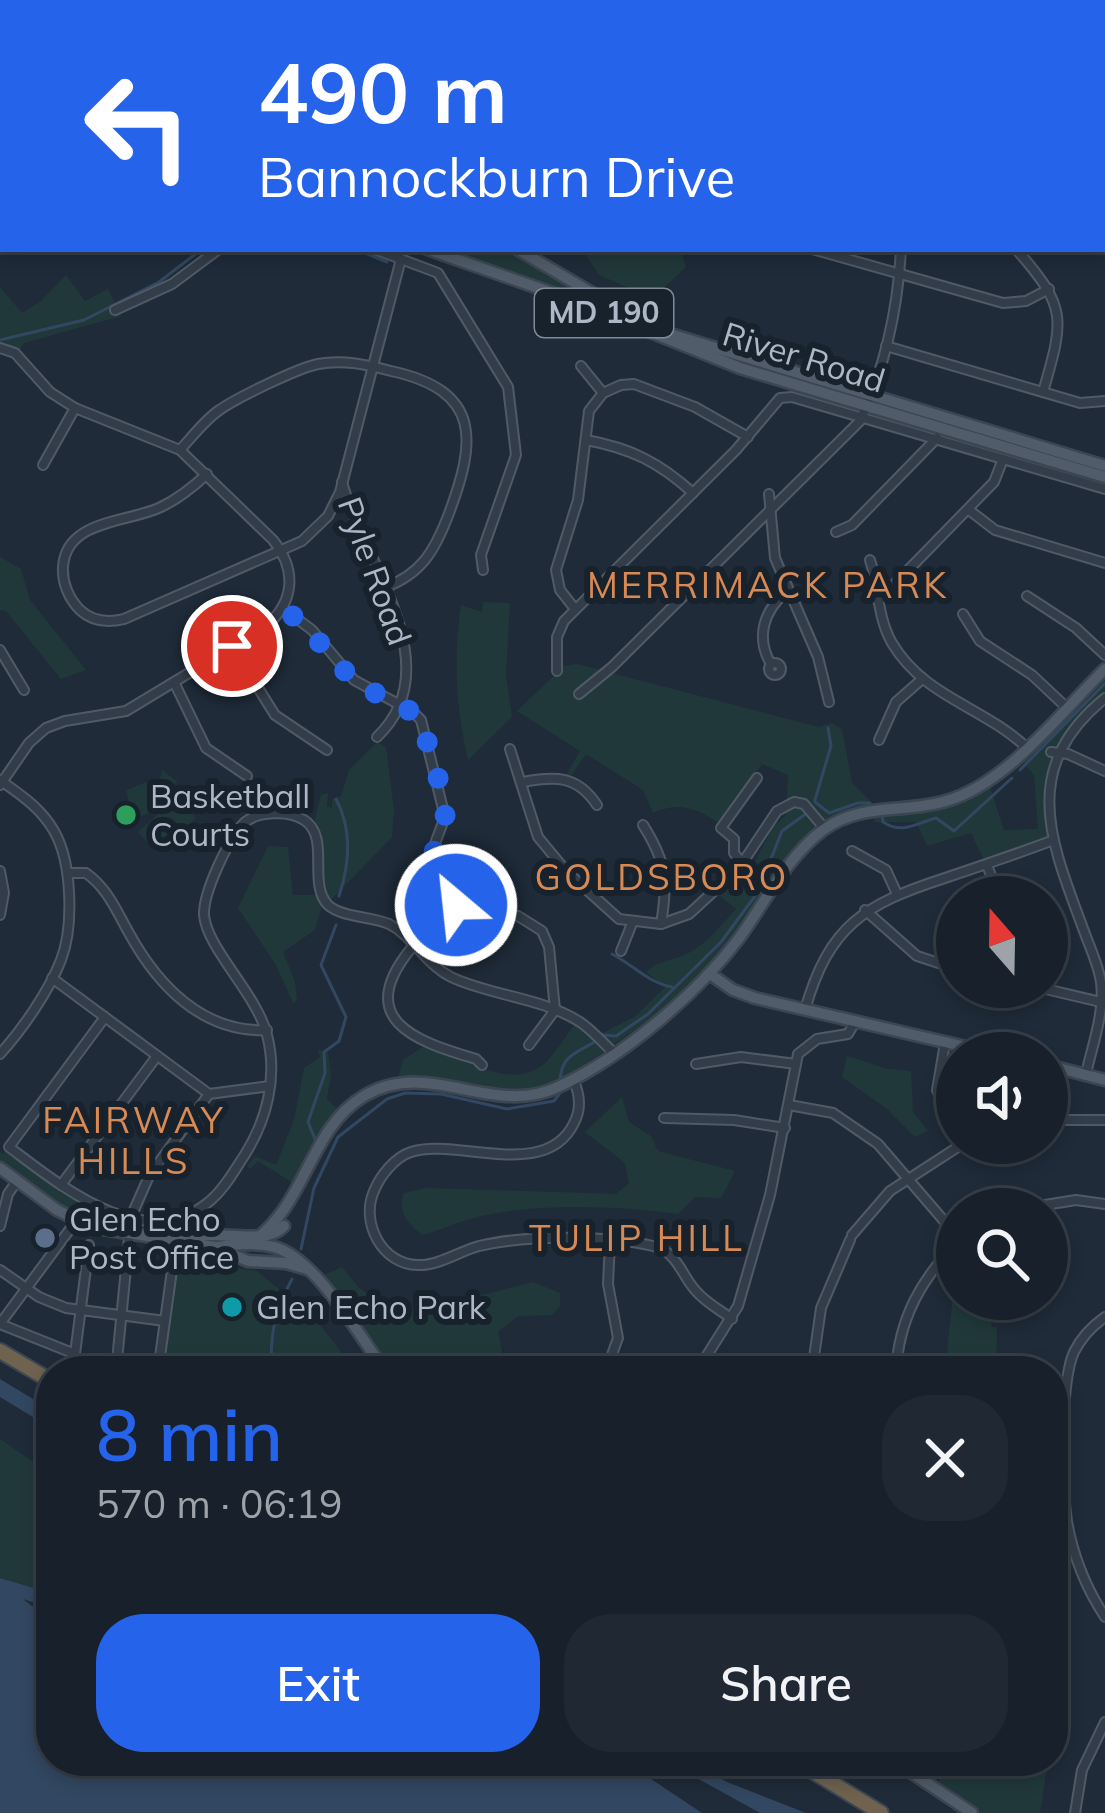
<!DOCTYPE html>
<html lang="en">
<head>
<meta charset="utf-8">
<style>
  :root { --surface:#17202b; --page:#202833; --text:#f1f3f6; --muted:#9ea3a9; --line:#363e47; --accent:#2563eb }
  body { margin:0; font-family:Mulish,sans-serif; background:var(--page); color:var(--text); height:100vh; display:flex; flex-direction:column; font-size:45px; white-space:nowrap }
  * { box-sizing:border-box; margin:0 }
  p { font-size:39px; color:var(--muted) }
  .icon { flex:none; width:66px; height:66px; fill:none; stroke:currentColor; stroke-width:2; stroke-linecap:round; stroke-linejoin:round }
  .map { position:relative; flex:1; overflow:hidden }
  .drawer { position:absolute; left:36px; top:1356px; width:1032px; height:420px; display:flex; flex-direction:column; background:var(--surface); border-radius:48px; box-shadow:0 6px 18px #0003,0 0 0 3px var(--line) }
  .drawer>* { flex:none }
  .guide { position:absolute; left:0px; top:0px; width:1107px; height:252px; box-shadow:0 6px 18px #0003,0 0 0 3px var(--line); background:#2563eb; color:#fff; overflow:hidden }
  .needle { width:78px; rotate:340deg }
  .buttons { position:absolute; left:936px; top:876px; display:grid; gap:24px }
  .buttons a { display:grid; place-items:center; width:132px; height:132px; border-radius:50%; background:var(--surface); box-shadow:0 6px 18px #0003,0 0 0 3px var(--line); font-size:60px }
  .pin { position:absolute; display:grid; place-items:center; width:102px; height:102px; color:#fff; margin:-51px; border:6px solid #fff; border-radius:50%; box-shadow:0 3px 12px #0007 }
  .me { position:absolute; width:132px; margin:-66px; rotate:332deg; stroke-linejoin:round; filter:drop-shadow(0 0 9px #0008) }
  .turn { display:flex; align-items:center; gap:42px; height:252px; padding:0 60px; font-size:54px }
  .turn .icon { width:156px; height:156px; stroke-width:2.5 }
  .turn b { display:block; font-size:84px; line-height:102px }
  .round { display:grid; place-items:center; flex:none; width:126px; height:126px; border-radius:48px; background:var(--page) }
  .summary { display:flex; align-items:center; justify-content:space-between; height:204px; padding:0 60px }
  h1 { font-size:72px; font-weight:600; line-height:90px; color:var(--accent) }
  .button { display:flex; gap:24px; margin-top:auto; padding:24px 60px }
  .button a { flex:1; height:138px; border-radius:48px; background:var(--accent); color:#fff; font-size:48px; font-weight:600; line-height:138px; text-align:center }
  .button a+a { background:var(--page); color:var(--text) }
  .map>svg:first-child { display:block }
  .green { fill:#21383a }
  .water { fill:#324761 }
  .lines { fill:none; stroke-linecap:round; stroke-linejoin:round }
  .stream { stroke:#324761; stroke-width:3 }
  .minor-casing { stroke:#505a67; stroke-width:12 }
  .major-casing { stroke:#3c4652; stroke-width:15 }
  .highway-casing { stroke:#3d4753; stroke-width:18 }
  .minor { stroke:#333d49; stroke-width:8 }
  .major { stroke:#505c69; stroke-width:10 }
  .highway { stroke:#6f624f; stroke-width:14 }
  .route { stroke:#2563eb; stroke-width:21; stroke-dasharray:0 37.8 }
  .leisure-dot { fill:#2e9e5b; stroke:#18222d; stroke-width:4.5 }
  .service-dot { fill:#5c6f8a; stroke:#18222d; stroke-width:4.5 }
  .culture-dot { fill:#0f9aa8; stroke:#18222d; stroke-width:4.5 }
  .labels { text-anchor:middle; stroke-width:12; stroke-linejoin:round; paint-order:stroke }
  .shield { fill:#18222d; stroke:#808a98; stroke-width:3 }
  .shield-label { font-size:30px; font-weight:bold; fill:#adb7c6 }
  .street-label { font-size:33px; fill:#adb7c6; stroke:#18222d }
  .poi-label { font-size:33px; fill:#adb7c6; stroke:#18222d; text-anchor:start }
  .neighbourhood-label { font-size:36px; letter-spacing:3px; fill:#d88a55; stroke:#18222d }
</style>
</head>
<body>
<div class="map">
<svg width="1105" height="1813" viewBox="0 0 1105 1813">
  <rect width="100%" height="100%" fill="#1f2b39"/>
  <g class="green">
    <polygon points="439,249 510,249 603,304 823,386 710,355"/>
    <polygon points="582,249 680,249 686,267 653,298 599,275"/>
    <polygon points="66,275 85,301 108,289 121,316 24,343 20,350 0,344 0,287 22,313 41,301"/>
    <polygon points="0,557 21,569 30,600 86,670 61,679 6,611 0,610"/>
    <path d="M 483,602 L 510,603 L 506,674 L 512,717 L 468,760 C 456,707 453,659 461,605 L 482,612 Z"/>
    <path d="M 577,664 L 819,727 L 832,723 L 842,729 L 852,783 L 873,804 C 793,817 765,901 718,956 C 687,992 651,1020 611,1046 L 599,1035 L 634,1017 L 665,987 L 646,972 C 658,961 667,962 682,956 C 705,947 720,926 736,909 L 719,895 L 749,872 L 774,826 L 786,815 L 788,775 L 762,764 L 720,824 C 697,808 679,801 653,813 L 643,790 L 586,754 L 570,777 L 566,775 L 580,751 L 517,711 L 564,666 Z"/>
    <polygon points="1105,674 1105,698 1078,722 1051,781 1051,841 986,864 971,833 927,846 916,822 874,822 877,808 926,805 988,781 1004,830 1038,829 1034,775 1017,756"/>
    <path d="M 377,742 L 386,747 L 394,810 L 392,837 L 330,901 C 326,895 315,834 315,824 C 315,815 319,803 321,795 L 328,793 L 327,806 L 332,808 L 332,799 L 341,796 L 349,770 Z"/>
    <polygon points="162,770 178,782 152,796 149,802 152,812 141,816 137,807 133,808 137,822 121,829 114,808 129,802 126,790 146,782 152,790 151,785 160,780"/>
    <polygon points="178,797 196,818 156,852 138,832"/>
    <polygon points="268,846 288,847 293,895 319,895 323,902 315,930 283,952 295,982 297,1001 293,1003 276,965 238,908"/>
    <path d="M 575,1024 L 606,1050 C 566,1078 534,1098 483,1090 C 453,1085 430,1075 398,1078 L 403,1060 L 427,1044 C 461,1057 512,1093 545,1063 C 556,1052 565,1037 575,1024 Z"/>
    <polygon points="318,1050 328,1052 331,1074 327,1099 339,1111 296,1185 258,1161 250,1169 247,1166 255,1156 276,1165 294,1120 304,1068 320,1057"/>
    <polygon points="847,1056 888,1069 911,1071 913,1112 928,1131 915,1137 886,1108 842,1077"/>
    <path d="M 622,1097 L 629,1122 L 651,1136 L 658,1151 L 735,1171 L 721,1198 L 695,1197 L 678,1214 C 623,1206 541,1203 486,1215 C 464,1219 444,1229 423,1235 C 408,1225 397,1211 404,1193 L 426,1188 L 616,1194 L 629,1183 L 625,1163 L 585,1132 Z"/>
    <path d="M 7,1149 C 46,1177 81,1203 125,1220 L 123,1229 L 69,1214 L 0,1164 L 0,1152 L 3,1154 Z"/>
    <polygon points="170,1259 257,1271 317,1321 356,1371 157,1369"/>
    <polygon points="342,1267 359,1288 388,1306 424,1310 533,1282 560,1293 560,1306 552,1315 518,1316 498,1332 506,1371 385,1371 317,1278"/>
    <polygon points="955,1276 957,1299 985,1299 992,1327 997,1327 996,1371 945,1371"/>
    <polygon points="0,1439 51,1474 51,1593 0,1578"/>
    <polygon points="947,1761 1048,1761 1040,1813 981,1813 937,1785"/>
  </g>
  <g class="water">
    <polygon points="0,1379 51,1410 51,1428 0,1397"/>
    <polygon points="0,1578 51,1593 51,1608 23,1599 32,1606 51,1612 51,1761 624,1761 702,1813 0,1813"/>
    <polygon points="666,1761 689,1761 727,1782 806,1813 760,1813"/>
  </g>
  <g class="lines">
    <g class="stream">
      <polyline points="1058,0 1058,3"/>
      <polyline points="0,65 3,66"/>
      <polyline points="1104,133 1105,134"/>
      <polyline points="355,249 387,262"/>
      <polyline points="0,340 84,320 159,282 202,249"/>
      <polyline points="1020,770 1105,683"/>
      <path d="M 336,799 C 352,829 350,863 339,896"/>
      <polyline points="815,800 831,746 828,728"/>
      <polyline points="815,802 829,813 858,803 870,803"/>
      <path d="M 882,815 L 883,822 C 902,835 917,823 936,818 L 954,831 L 1012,778"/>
      <path d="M 612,954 C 633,965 649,983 672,987"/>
      <polyline points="603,1035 616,1036 648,1014 721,942 758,892 782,831 807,813"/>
      <path d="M 560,1084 C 560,1055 575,1054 596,1041"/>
      <polyline points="315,1139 308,1122 325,1073 324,1052 339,1041 346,1017 321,965 336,925"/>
      <polyline points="301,1249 314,1188 338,1137 387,1099 405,1093 441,1094 507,1109 554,1101 560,1093"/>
      <path d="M 272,1371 C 269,1336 275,1310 292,1279"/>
    </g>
    <defs>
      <g id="minor">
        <polyline points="20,0 25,3"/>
        <polyline points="181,0 182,3"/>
        <polyline points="223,0 225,3"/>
        <polyline points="300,0 304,3"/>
        <polyline points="407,0 407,3"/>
        <polyline points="792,0 796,3"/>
        <polyline points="992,0 992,3"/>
        <polyline points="1104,0 1105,6"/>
        <polyline points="61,3 64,0"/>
        <polyline points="771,3 774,0"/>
        <polyline points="900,3 904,0"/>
        <polyline points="0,12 3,14"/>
        <polyline points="0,110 3,112"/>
        <polyline points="1104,235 1105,236"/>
        <polyline points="374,249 438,273 508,387 516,455 481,555 483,570"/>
        <polyline points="812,249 1003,303 1026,301 1049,289"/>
        <path d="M 1016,249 C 1068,308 1064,319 1043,392"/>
        <polyline points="115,310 172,284 219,249"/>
        <polyline points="886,346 1080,403 1105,401"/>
        <path d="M 0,348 L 15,353 L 50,392 L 75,408 L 180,450 L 273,540 C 297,570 295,602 265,627 L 126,711 L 65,721 L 46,728 L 29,743 L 0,785"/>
        <polyline points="581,366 603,393"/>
        <path d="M 586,440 C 631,448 660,463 693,493"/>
        <path d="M 180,450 C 192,437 204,421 218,411 C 236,398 298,368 318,364 C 343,359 368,365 391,371 C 483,391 476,442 448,516 C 434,552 421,574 384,588"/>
        <polyline points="43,465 75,408"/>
        <path d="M 207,474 C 193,487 178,499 161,507 C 128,523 66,519 63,567 C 62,583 69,599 80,610 C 93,622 108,623 124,619 L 302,541 L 328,516 L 340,492 L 401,259"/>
        <path d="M 342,482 C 362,559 452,666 377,737"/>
        <polyline points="769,494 775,558 818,657 829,702"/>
        <polyline points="969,510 995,530 1105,563"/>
        <polyline points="836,532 852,525 937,438"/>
        <path d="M 870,560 C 879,587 877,617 892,643 C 924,697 982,706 1026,747"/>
        <polyline points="1027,596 1076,628 1105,655"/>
        <polyline points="878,601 994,482 1003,459"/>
        <polyline points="284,609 312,630 354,680 413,712 421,720 445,817 431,854 432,879 443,897 456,905 518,916 542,931 549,947 555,1010 529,1045"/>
        <polyline points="575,609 560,590 556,570 578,500 589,411 603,393 621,385 634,384 695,407 748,437"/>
        <polyline points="963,614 980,641 1032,675 1066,707"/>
        <polyline points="232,646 275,715 327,750"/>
        <polyline points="0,650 24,690"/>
        <circle cx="775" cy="669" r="6"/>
        <path d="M 771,664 C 755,637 764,610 787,591"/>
        <polyline points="557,671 557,637 564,621 736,450 780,398 792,397 1105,489"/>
        <polyline points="174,682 206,748 247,776"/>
        <path d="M 579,694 L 612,667 L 860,421 C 885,367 898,308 901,249"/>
        <polyline points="879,740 896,702 921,680"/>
        <polyline points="510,749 538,837 567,872 619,919 661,924 689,914 739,868 777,811 794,802 804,804 825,829"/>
        <polyline points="1051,752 1068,754 1105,771"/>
        <path d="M 0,780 C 21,795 41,808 54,831 C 72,862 74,926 61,960 C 49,991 22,1030 0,1054"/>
        <path d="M 523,782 C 555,776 577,775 597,805"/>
        <path d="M 643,825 C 667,863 668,881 661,924"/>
        <polyline points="852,851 886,870 897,894"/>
        <polyline points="742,863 734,853 734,839 721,828 757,778"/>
        <polyline points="987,865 999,897"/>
        <polyline points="0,871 4,893 0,915"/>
        <path d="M 68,873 L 86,873 C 108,889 116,910 129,933 C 158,986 203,1033 267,1030"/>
        <polyline points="865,910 917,956 957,969"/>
        <path d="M 413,946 C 352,1019 414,1041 476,1059 L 482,1065"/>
        <polyline points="621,951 633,921"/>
        <polyline points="52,978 209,1094 270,1086"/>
        <polyline points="1037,987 1105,1003"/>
        <path d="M 805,1010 C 829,925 865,904 945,878 C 981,866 1016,854 1051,841"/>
        <path d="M 105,1017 L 9,1147 C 61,1186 146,1257 211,1200 C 225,1188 234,1171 244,1156 C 267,1120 278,1077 267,1035 C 257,994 207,949 204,915 C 203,893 228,840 243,824 C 256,811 289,810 304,820 C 331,837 307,883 328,905 C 343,918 371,916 389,924 C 413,936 425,964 451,977 C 491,996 541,997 580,1022 C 592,1030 602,1042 613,1052"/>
        <polyline points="945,1043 937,1090 957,1138"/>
        <polyline points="696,1064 741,1057 796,1064"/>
        <path d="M 1086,1074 C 1092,1046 1105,1012 1101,983 C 1099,966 1090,948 1084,931 C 1051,842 1018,769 1105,698"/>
        <path d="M 573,1079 C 580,1094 582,1108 574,1123 C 546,1182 455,1137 411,1152 C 395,1157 380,1176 374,1191 C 360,1222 382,1265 418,1265 C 438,1266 460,1251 479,1246 C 525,1235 607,1235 653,1246 C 678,1252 681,1275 696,1291 C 705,1302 720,1310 732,1319"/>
        <polyline points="789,1105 833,1113 878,1144 957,1236"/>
        <polyline points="664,1118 734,1120 785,1128"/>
        <polyline points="1047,1120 1105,1120"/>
        <polyline points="61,1185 157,1056"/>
        <polyline points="1020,1209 1076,1200 1105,1204"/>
        <polyline points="76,1221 0,1324 75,1354 89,1245"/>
        <polyline points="0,1226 8,1194 17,1181"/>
        <polyline points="852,1235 890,1191 964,1143"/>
        <polyline points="0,1270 39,1297 66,1308 165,1321"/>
        <path d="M 1105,1317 C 1092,1326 1081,1338 1074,1352 C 1060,1382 1062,1486 1067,1521 C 1073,1556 1086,1588 1105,1617"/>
        <polyline points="116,1371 131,1217 149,1176 209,1094"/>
        <polyline points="158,1371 174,1256 179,1242"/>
        <polyline points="606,1371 618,1338 608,1284 610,1242"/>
        <polyline points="697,1371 738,1306 770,1195 798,1054 817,1039 848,1034 855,1022"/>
        <polyline points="812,1371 821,1308 850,1240"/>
        <path d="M 896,1371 C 899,1319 921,1279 957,1243"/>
        <polyline points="1053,1552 1068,1527"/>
        <polyline points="1075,1813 1082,1770 1105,1722"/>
      </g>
      <g id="major">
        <polyline points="0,80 3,82"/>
        <polyline points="0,93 3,95"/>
        <polyline points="427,249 564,297 740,368 1105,477"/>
        <polyline points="517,249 626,313 670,334 1105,466"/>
        <polyline points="710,974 733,990 755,998 992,1053"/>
        <polyline points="1047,1065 1105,1080"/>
        <polyline points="0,1168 57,1210 91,1227 215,1247 248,1261 286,1263 307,1269"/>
        <path d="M 180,1241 C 208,1225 264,1249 284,1226"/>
        <path d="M 249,1244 C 307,1207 308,1129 364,1096 C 429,1057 492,1118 558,1087 C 623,1057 697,994 740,937 C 766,901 787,857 823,830 C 862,802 902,814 946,801 C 1007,784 1061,712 1105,669"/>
        <path d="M 218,1247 C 236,1244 256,1242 274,1247 C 316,1258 360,1337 385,1371"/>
        <polyline points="894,1761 972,1813"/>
      </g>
      <g id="highway">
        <polyline points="0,1351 51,1381"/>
        <polyline points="796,1761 881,1813"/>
      </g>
    </defs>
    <use href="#minor" class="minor-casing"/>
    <use href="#major" class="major-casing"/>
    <use href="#highway" class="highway-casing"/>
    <use href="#minor" class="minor"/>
    <use href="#major" class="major"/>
    <use href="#highway" class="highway"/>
  </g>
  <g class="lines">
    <path class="route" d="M 232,646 L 265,627 L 283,609 C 315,629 330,662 360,684 C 380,699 412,703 423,727 C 430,754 442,784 445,812 C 448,848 400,875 456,905"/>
  </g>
  <circle class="leisure-dot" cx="126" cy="815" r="12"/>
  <circle class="service-dot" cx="45" cy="1238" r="12"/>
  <circle class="culture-dot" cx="232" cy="1307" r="12"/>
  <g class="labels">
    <rect class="shield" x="535" y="289" width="138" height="48" rx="9"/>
    <g class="shield-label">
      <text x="604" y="323">MD 190</text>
    </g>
    <g class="street-label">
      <text transform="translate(804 357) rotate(17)" y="12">River Road</text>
      <text transform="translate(375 571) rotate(70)" y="12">Pyle Road</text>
    </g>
    <g class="poi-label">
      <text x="150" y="808">Basketball<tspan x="150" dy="38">Courts</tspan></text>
      <text x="69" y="1231">Glen Echo<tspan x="69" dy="38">Post Office</tspan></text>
      <text x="256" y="1319">Glen Echo Park</text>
    </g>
    <g class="neighbourhood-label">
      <text x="768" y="598">MERRIMACK PARK</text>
      <text x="662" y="890">GOLDSBORO</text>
      <text x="134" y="1133">FAIRWAY<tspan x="134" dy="41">HILLS</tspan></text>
      <text x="637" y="1251">TULIP HILL</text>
    </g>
  </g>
</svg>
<div class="buttons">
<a><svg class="needle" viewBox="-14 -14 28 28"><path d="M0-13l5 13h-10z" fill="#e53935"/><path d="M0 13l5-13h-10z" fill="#9ea3a9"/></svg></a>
<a><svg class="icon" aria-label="sound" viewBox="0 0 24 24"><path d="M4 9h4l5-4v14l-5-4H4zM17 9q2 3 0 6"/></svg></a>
<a><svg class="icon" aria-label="search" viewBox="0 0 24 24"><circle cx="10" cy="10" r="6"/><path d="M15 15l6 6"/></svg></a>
</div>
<div class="pin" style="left:232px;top:646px;background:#d93025"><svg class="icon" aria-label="arrive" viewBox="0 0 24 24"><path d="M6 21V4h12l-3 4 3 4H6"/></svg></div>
<svg class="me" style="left:456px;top:905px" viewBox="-20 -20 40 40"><circle r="17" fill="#2563eb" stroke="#fff" stroke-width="3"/><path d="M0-11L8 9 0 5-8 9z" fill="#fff"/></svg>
<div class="guide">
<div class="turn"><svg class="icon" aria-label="left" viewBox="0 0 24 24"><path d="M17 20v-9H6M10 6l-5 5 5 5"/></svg><div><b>490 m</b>Bannockburn Drive</div></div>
</div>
<section class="drawer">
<div class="summary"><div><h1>8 min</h1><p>570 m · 06:19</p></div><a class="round"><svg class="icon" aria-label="close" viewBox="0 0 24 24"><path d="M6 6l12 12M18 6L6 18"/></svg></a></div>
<div class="button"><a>Exit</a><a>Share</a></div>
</section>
</div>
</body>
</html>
